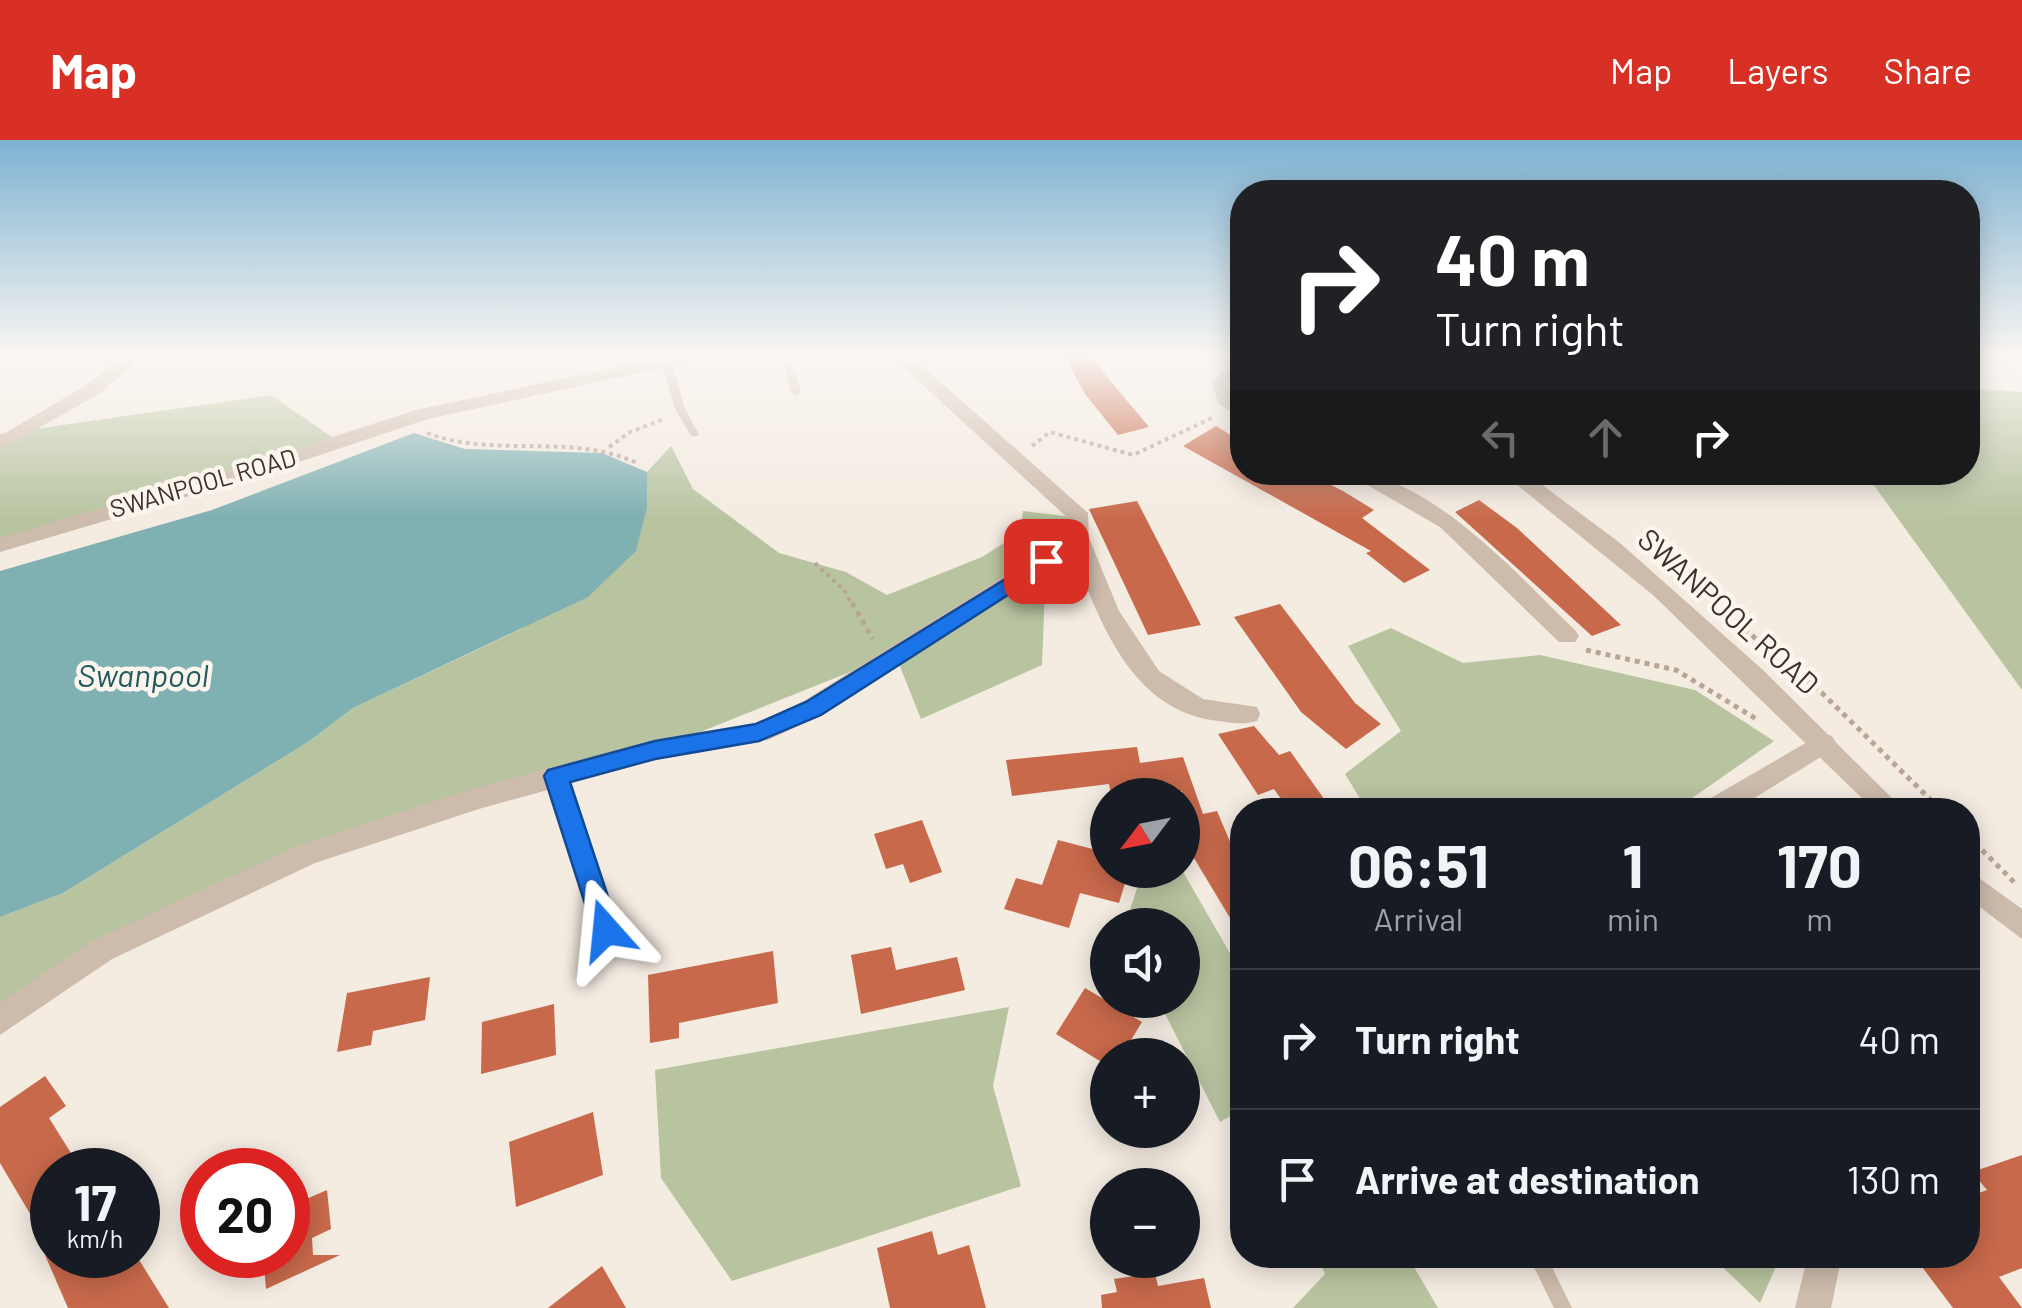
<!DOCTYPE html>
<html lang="en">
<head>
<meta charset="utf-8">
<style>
  :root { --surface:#171b24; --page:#20242c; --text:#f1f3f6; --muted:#9ea1a6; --line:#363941; --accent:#d93025 }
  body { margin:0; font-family:Barlow,sans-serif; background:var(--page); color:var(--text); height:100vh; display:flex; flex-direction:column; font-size:38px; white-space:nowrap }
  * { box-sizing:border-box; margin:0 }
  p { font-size:32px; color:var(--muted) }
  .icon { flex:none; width:55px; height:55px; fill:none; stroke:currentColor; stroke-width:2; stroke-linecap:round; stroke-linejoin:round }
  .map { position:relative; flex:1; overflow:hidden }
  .panel { position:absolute; left:1230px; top:658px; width:750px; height:470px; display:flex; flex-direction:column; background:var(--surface); border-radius:40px; box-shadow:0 5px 25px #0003 }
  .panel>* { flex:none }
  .top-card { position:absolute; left:1230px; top:40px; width:750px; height:305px; border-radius:40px; box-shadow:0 5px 25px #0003; background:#202124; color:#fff; overflow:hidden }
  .needle { width:65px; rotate:238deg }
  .fabs { position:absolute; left:1090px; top:638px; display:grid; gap:20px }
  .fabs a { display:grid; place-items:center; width:110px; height:110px; border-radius:50%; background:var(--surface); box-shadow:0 5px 25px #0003; font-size:50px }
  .speed { position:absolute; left:30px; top:1008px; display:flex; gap:20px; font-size:50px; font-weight:700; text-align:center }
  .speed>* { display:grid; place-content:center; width:130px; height:130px; border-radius:50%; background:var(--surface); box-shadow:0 5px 25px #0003; line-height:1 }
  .speed small { font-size:25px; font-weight:400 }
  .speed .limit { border:15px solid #d22; background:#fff; color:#111 }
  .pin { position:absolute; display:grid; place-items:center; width:85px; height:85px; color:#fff; margin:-42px; border-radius:20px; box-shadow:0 5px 15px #0006 }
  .me { position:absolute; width:110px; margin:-55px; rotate:342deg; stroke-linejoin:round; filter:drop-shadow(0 0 8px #0008) }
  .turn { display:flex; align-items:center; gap:35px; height:210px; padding:0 40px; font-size:45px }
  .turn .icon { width:130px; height:130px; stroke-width:2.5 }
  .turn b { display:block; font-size:70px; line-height:85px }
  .lanes { display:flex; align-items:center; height:95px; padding:0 40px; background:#0003; justify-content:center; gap:50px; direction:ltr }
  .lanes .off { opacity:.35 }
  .eta { display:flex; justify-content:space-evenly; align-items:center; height:170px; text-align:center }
  .eta b { font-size:60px; font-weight:700; line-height:70px }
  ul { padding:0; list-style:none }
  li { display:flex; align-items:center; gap:30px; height:140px; padding:0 40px; border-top:2px solid var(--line) }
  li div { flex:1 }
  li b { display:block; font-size:38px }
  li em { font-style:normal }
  header { display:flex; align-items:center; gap:60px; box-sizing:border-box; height:140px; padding:0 50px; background:var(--accent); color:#fff }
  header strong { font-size:48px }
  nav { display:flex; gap:55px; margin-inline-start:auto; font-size:35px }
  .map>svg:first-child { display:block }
  .green { fill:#b8c4a0 }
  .water { fill:#7fb0b2 }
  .building { fill:#c8694b }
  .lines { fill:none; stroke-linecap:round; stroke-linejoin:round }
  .path-far1 { stroke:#b9a596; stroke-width:4; stroke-dasharray:4 4; stroke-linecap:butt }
  .path { stroke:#b9a596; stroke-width:5; stroke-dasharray:5 5; stroke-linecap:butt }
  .service { fill:#cdbbac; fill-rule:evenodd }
  .minor { fill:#cdbbac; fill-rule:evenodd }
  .tertiary { fill:#cdbbac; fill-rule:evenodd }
  .route { fill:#1a73e8; stroke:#114b97; stroke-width:2.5 }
  .labels { text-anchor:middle; stroke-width:9; stroke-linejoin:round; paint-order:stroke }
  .far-street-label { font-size:25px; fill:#3b302b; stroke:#fbf5ee }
  .street-label { font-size:30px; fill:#3b302b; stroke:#fbf5ee }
  .water-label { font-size:32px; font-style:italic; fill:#1f5a5e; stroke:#fbf5ee }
</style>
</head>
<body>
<header>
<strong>Map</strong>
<nav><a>Map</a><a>Layers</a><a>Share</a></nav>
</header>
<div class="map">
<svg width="2022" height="1168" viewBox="0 0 2022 1168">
  <rect width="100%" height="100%" fill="#f4ebe1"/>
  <g class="green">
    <polygon points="1968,248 2022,252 2022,550 1865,333 1968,332"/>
    <polygon points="271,255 339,302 0,405 0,294"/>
    <polygon points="671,306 693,349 779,413 846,432 887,455 982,417 1020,393 1023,371 1081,378 1078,398 1046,421 1042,525 921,579 895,514 655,610 307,714 102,810 0,881 0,777 63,753 308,602 353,568 521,489 647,367 647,332"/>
    <polygon points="1391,488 1463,523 1540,515 1695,550 1774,601 1675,670 1367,670 1345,634 1401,591 1348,506"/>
    <polygon points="1143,730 1182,730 1242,834 1242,969 1220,982 1158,860 1182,860 1182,785 1125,785"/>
    <polygon points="1009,867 993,946 1021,1046 732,1141 661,1038 655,930"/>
    <polygon points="1317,1115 1407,1115 1438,1168 1293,1168 1325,1134"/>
    <polygon points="1710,1115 1781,1115 1760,1163"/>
  </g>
  <polygon class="water" points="414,293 465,309 602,313 647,332 647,367 636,411 588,457 353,568 308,602 63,753 0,777 0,431 212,370"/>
  <g class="building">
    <polygon points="1064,215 1089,215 1149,287 1118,295 1085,254"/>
    <polygon points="1216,286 1242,302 1242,332 1305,332 1343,351 1374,370 1362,378 1430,430 1404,443 1366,413 1371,411 1183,306"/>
    <polygon points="1479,360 1517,388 1621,485 1592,496 1455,372"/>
    <polygon points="1137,361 1201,485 1148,495 1089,369"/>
    <polygon points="1280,464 1355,563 1381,584 1346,609 1301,572 1234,477"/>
    <polygon points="1254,586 1279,615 1290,611 1327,663 1289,670 1274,649 1258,655 1218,594"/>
    <polygon points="1137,607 1140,623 1183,617 1203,674 1217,671 1242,730 1242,798 1182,698 1182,651 1111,655 1109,644 1012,656 1006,620"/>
    <polygon points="922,680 942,732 910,743 903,724 886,729 874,694"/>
    <polygon points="1058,700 1108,713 1108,730 1129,730 1119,763 1080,753 1069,788 1004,769 1016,738 1042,745"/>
    <polygon points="891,807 896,830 957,817 965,850 861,874 851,815"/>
    <polygon points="773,811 778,863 679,883 679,898 650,903 648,835"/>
    <polygon points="430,837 425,880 373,891 371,905 337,912 347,853"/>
    <polygon points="1085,848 1142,882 1122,915 1108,915 1108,926 1056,894"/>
    <polygon points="554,864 556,915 481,934 482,882"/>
    <polygon points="45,936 66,966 49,978 76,1021 63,1030 52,1030 52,1111 0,1023 0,967"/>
    <polygon points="593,972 603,1035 516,1067 509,1002"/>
    <polygon points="2022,1015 2022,1128 1999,1137 2022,1168 1953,1168 1913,1115 1968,1115 1968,1057 1987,1050 1972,1032"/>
    <polygon points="327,1050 331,1089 312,1098 313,1115 340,1115 266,1149 263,1115 288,1115 288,1067"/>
    <polygon points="932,1091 938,1115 969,1105 986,1168 890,1168 877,1108"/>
    <polygon points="45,1115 136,1115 169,1168 68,1168"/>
    <polygon points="602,1126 626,1168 548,1168"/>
    <polygon points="1155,1133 1158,1146 1204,1138 1211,1168 1102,1168 1101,1155 1117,1152 1114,1139"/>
  </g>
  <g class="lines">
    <g class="path-far1">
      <path d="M 427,293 C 496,319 569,292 637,323"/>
      <polyline points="1032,306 1050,292 1133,315 1214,277"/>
      <polyline points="609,307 630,292 664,279"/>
      <polyline points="815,423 844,450 853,466"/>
    </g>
    <g class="path">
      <polyline points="852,463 873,499"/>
      <polyline points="1721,470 1822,553 1941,670"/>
      <polyline points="1586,510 1676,530 1758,580"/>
      <polyline points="1968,696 2015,743"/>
    </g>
    <g class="service">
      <polygon points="781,215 790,215 801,252 799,254 796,255 791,252"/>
      <polygon points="666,217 671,220 685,269 699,294 697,296 691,296 675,269 661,220"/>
      <polygon points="556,632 561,633 562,637 613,790 611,795 606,796 601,795 599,790 550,637 551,633"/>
      <polygon points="1528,1115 1546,1115 1572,1168 1554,1168"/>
    </g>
    <g class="minor">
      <polygon points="123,215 143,215 102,252 0,310 0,296 88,244"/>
      <path d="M 890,215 L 910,215 L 1088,373 L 1089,398 L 1119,471 L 1159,531 L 1203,559 L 1257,567 L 1260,574 L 1257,581 C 1244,585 1231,583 1218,581 C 1131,571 1100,482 1073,412 L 822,575 L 768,600 L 655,620 L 479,669 L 315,723 L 112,819 L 0,895 L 0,863 L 92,801 L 297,706 L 479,647 L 655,600 L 755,584 L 804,561 L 1068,395 L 1070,380 Z"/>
      <polygon points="1242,219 1242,233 1230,243 1235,258 1242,264 1242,279 1219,264 1211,241"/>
      <path d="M 1345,332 C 1428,332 1517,435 1575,490 L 1579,496 L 1575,502 L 1559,502 L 1440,387 Z"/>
      <polygon points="1823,593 1832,596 1836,603 1832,610 1735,670 1700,670 1704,662"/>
      <polygon points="1808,1115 1842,1115 1831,1168 1795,1168"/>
    </g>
    <g class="tertiary">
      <polygon points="673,215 707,215 698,220 428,279 260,335 0,412 0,398 246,325 416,270"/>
      <polygon points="1501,332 1525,332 1620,403 1763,530 1904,670 1874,670 1653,455"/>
      <polygon points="1968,730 2022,769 2022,799 1968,758"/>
    </g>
  </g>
  <linearGradient id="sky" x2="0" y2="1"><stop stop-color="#7eb2d2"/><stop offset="0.57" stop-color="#faf6f2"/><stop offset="1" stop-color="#faf6f2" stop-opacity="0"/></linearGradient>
  <rect width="2022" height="378" fill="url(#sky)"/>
  <polygon class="route" points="1046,414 1053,416 1053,426 821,575 759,601 655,619 570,642 619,790 615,798 596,798 544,636 548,630 655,601 756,584 806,562"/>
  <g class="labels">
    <g class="far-street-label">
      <text transform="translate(203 343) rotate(-16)" y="9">SWANPOOL ROAD</text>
    </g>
    <g class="street-label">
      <text transform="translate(1728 472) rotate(42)" y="10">SWANPOOL ROAD</text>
    </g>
    <g class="water-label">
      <text x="143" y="547">Swanpool</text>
    </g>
  </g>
</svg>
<div class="fabs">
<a><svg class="needle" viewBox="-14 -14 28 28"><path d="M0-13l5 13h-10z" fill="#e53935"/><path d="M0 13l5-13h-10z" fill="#9ea1a6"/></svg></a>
<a><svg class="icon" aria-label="sound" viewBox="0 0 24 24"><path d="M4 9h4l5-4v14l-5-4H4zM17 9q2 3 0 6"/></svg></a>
<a>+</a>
<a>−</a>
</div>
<div class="speed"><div>17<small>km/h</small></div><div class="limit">20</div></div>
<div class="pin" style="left:1046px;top:421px;background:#d93025"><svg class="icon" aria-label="arrive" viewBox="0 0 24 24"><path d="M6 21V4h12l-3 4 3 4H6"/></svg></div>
<svg class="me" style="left:606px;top:790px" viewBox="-20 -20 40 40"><path d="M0-17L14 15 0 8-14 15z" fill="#1a73e8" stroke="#fff" stroke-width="4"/></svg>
<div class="top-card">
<div class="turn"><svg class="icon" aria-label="right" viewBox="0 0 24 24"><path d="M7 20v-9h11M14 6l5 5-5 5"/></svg><div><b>40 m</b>Turn right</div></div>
<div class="lanes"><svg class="icon off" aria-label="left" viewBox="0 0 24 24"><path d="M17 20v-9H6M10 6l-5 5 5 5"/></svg><svg class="icon off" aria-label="ahead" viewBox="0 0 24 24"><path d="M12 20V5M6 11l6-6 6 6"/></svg><svg class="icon" aria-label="right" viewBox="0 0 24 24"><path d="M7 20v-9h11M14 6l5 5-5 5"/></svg></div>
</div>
<section class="panel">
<div class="eta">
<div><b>06:51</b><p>Arrival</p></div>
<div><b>1</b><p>min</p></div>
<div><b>170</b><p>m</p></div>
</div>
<ul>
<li><svg class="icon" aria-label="right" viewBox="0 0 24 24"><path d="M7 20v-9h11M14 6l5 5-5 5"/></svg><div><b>Turn right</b></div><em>40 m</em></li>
<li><svg class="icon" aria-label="arrive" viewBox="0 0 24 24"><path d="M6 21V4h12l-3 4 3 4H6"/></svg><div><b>Arrive at destination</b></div><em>130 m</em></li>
</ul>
</section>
</div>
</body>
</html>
